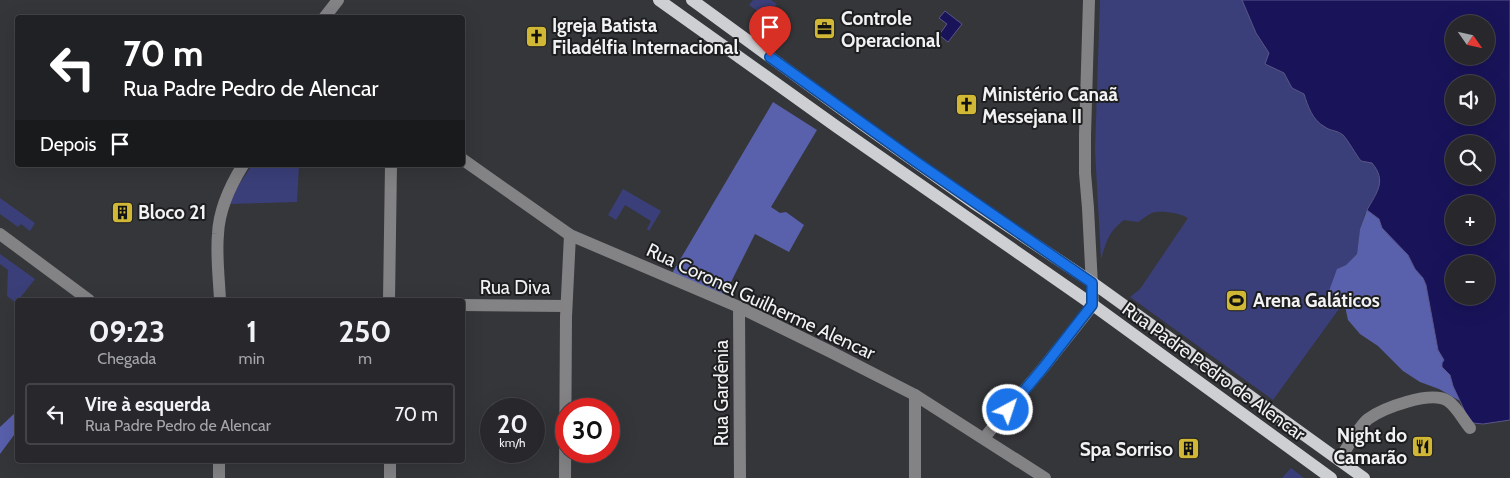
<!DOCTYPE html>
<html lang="pt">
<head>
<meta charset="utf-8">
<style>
  :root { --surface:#28282c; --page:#343438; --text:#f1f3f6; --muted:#a5a6a9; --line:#444448 }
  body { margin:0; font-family:Cabin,sans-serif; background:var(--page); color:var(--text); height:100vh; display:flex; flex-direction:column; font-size:19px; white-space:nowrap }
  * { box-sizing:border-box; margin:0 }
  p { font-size:16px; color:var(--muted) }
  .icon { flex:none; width:28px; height:28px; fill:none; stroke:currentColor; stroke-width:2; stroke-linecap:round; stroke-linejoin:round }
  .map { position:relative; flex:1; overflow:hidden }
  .sheet { position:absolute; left:15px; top:298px; width:450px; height:165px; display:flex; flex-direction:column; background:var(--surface); border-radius:5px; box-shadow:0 5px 20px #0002,0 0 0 1px var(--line) }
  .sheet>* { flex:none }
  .hud { position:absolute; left:15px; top:15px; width:450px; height:152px; border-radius:5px; box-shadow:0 5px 20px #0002,0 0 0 1px var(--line); background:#202124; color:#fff; overflow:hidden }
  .needle { width:32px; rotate:124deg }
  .controls { position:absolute; left:1445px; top:15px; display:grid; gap:10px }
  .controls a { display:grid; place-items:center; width:50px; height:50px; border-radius:50%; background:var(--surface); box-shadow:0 5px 20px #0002,0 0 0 1px var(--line); font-size:25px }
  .speed { position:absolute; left:480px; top:398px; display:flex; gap:10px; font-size:25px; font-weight:700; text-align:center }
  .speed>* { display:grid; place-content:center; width:65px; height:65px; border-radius:50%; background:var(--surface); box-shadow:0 5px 20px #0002,0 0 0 1px var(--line); line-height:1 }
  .speed small { font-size:12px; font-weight:400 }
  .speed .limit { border:8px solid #d22; background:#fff; color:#111 }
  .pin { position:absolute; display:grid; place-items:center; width:42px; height:42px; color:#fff; margin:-51px -21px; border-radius:50% 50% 50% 0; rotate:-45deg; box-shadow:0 0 5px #0007 }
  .pin .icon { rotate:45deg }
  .me { position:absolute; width:55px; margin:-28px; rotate:40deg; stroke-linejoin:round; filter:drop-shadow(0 0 4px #0008) }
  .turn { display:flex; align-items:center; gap:18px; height:105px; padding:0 25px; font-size:22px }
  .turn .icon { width:65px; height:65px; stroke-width:2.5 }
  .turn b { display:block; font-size:35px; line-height:42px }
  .then { display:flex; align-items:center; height:48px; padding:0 25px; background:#0003; gap:10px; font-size:19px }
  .eta { display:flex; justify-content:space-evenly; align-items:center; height:85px; text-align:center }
  .eta b { font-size:30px; font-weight:800; line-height:35px }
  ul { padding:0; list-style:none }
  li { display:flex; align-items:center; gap:15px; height:62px; margin:0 10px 8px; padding:0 15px; border:2px solid var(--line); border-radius:5px }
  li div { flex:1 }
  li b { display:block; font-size:19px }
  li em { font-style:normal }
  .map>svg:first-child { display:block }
  .green { fill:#3a3f7a }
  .forest { fill:#5960ac }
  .water { fill:#19135a; stroke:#5a5688; fill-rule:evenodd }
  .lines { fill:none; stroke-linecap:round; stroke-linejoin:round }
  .minor { stroke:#838385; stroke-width:12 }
  .major { stroke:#cecfd3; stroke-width:12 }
  .route-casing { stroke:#114b97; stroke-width:12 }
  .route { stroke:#1a73e8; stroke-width:9 }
  .labels { text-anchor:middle; stroke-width:4; stroke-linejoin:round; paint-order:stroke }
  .poi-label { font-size:19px; font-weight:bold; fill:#f2f2f4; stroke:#1d1e1f; text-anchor:start }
  .street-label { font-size:19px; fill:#f2f2f4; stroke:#1d1e1f }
</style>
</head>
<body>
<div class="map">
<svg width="1510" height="478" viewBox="0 0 1510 478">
  <rect width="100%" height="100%" fill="#35363a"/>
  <g class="green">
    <polygon points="753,0 771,0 777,4 767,18 749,5"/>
    <path d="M 1100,0 L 1242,0 L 1256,33 L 1269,53 L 1265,64 L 1284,73 L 1292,88 L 1304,94 L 1308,107 L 1325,127 L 1338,132 L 1345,137 L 1361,161 L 1372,163 L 1378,170 L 1380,186 L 1364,216 L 1360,229 L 1357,254 L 1346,265 L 1337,269 L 1344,302 L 1273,400 L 1130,297 L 1140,289 L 1188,218 C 1180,213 1165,211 1156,212 C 1149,213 1143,219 1138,222 L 1124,220 C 1108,232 1107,241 1101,259 L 1095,150 Z"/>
    <polygon points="252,165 299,165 297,202 229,204 238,186"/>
    <polygon points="623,189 661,211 649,231 647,229 651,221 625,205 616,220 608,215"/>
    <polygon points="0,198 35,223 30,231 21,224 18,227 0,214"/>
    <polygon points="0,254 35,279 16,303 7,296 8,270 0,264"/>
    <polygon points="1291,468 1304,478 1282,478"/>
  </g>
  <g class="forest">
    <polygon points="773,102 817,130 771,207 780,213 786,212 804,225 789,252 755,234 724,296 671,275"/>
    <polygon points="1367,210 1379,219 1382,228 1408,255 1415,269 1423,278 1426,284 1438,350 1444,360 1460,401 1439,389 1420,382 1403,371 1378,346 1360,334 1348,320 1344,302 1329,291 1337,269 1346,265 1357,254 1360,229"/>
    <polygon points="17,411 17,431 0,454 0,427"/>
  </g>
  <g class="water">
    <path d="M 1242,0 L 1510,0 L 1510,420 L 1483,424 L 1473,423 L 1467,416 L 1453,386 L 1450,375 L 1442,367 L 1442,363 L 1444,360 L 1438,350 L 1426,285 L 1423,278 L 1415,269 L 1408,255 L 1382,228 L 1379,219 L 1367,210 C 1377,192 1387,181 1372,163 L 1361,161 C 1356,155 1348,140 1343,135 C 1337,130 1330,131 1325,127 C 1312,120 1308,106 1304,94 L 1292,88 L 1284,73 L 1265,64 L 1269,53 L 1256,33 ZM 1454,24 L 1486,24 L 1486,56 L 1454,56 ZM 1454,84 L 1486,84 L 1486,116 L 1454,116 ZM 1454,144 L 1486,144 L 1486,176 L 1454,176 ZM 1454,204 L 1486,204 L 1486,236 L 1454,236 ZM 1454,264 L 1486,264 L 1486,296 L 1454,296 Z"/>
    <polygon points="945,11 962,24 948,42 939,35 947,24 939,18"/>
  </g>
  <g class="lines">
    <g class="minor">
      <polyline points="324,18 338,0"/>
      <polyline points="462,159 570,235 739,307 831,352 915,395 1045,478"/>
      <polyline points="0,234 89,300"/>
      <path d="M 220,300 C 219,278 216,255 218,234 C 219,209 230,186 243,165"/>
      <polyline points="389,300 391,165"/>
      <polyline points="462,305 566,306"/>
      <polyline points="739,307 740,478"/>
      <polyline points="984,438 1043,368 1093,305 1088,208 1085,173 1085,135 1089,0"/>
      <polyline points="390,460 390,478"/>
      <path d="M 1339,460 C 1346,450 1359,426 1368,419 C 1383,408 1431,390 1448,401 C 1457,407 1463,420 1470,428"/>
      <polyline points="219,478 219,460"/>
      <polyline points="565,478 566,317 570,235"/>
      <polyline points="915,478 915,395"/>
    </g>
    <g class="major">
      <polyline points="659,0 837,127 1093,305 1331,478"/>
      <polyline points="692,0 866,127 975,204 1093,283 1364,478"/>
    </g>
  </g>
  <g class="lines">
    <defs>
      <polyline id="route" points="770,57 915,161 1092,283 1092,305 1043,368 1008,410"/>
    </defs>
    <use href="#route" class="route-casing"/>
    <use href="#route" class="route"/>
  </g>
  <defs>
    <symbol id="office-square" viewBox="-11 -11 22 22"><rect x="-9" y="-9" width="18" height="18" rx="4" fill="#d1b736" stroke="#1d1e1f"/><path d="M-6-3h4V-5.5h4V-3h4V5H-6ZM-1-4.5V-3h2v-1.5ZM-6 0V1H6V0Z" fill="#111"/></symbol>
    <symbol id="church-square" viewBox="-11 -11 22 22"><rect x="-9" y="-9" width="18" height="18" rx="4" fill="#d1b736" stroke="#1d1e1f"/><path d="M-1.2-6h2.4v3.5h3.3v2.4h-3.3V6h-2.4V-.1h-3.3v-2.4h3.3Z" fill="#111"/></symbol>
    <symbol id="building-square" viewBox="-11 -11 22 22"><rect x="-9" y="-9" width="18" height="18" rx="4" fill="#d1b736" stroke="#1d1e1f"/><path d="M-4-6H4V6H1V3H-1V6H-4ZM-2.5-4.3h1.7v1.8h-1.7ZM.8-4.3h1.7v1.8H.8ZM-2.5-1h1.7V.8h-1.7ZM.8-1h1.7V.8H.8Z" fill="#111"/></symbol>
    <symbol id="stadium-square" viewBox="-11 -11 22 22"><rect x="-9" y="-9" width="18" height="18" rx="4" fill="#d1b736" stroke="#1d1e1f"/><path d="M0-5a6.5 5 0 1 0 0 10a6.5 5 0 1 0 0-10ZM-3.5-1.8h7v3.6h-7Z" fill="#111"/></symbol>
    <symbol id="restaurant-square" viewBox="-11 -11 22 22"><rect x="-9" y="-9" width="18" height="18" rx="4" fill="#d1b736" stroke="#1d1e1f"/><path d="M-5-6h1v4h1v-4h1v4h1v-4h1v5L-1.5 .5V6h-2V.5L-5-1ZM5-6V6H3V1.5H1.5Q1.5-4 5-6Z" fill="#111"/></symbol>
  </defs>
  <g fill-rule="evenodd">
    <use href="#office-square" x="812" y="16" width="25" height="25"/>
    <use href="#church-square" x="524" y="24" width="25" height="25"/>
    <use href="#church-square" x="954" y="92" width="25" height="25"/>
    <use href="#building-square" x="110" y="200" width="25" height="25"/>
    <use href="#stadium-square" x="1224" y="288" width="25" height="25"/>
    <use href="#restaurant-square" x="1410" y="434" width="25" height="25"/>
    <use href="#building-square" x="1176" y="436" width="25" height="25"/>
  </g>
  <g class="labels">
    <g class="poi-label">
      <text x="841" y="25">Controle<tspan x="841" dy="22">Operacional</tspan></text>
      <text x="552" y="32">Igreja Batista<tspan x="552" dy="22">Filadélfia Internacional</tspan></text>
      <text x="982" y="101">Ministério Canaã<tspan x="982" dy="22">Messejana II</tspan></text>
      <text x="138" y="219">Bloco 21</text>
      <text x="1253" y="307">Arena Galáticos</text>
      <text x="1407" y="442" text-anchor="end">Night do<tspan x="1407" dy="22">Camarão</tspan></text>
      <text x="1173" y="456" text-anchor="end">Spa Sorriso</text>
    </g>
    <g class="street-label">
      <text x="515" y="294">Rua Diva</text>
      <text transform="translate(761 301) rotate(25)" y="7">Rua Coronel Guilherme Alencar</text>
      <text transform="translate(1214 371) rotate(36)" y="7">Rua Padre Pedro de Alencar</text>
      <text transform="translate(721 393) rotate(-90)" y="7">Rua Gardênia</text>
    </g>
  </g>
</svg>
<div class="controls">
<a><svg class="needle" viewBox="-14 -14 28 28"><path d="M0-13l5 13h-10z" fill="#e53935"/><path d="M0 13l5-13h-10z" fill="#a5a6a9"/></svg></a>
<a><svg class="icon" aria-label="sound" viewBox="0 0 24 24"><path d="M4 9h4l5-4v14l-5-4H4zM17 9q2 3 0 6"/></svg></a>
<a><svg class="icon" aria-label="search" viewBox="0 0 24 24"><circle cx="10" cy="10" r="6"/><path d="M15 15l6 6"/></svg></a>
<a>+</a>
<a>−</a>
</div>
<div class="speed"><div>20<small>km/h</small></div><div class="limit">30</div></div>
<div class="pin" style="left:770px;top:57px;background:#d93025"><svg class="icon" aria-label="arrive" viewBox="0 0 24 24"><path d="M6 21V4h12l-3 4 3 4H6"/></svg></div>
<svg class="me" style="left:1008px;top:410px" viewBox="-20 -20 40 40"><circle r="17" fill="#1a73e8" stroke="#fff" stroke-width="3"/><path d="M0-11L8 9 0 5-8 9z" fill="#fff"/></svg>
<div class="hud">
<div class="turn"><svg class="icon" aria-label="left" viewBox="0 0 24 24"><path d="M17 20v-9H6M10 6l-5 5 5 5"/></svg><div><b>70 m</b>Rua Padre Pedro de Alencar</div></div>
<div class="then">Depois<svg class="icon" aria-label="arrive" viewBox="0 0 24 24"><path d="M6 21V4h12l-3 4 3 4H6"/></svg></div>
</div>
<section class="sheet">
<div class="eta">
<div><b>09:23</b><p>Chegada</p></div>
<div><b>1</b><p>min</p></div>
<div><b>250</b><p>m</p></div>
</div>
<ul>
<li><svg class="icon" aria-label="left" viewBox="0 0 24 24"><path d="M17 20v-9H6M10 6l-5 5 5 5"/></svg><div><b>Vire à esquerda</b><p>Rua Padre Pedro de Alencar</p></div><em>70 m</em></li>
</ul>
</section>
</div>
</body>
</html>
